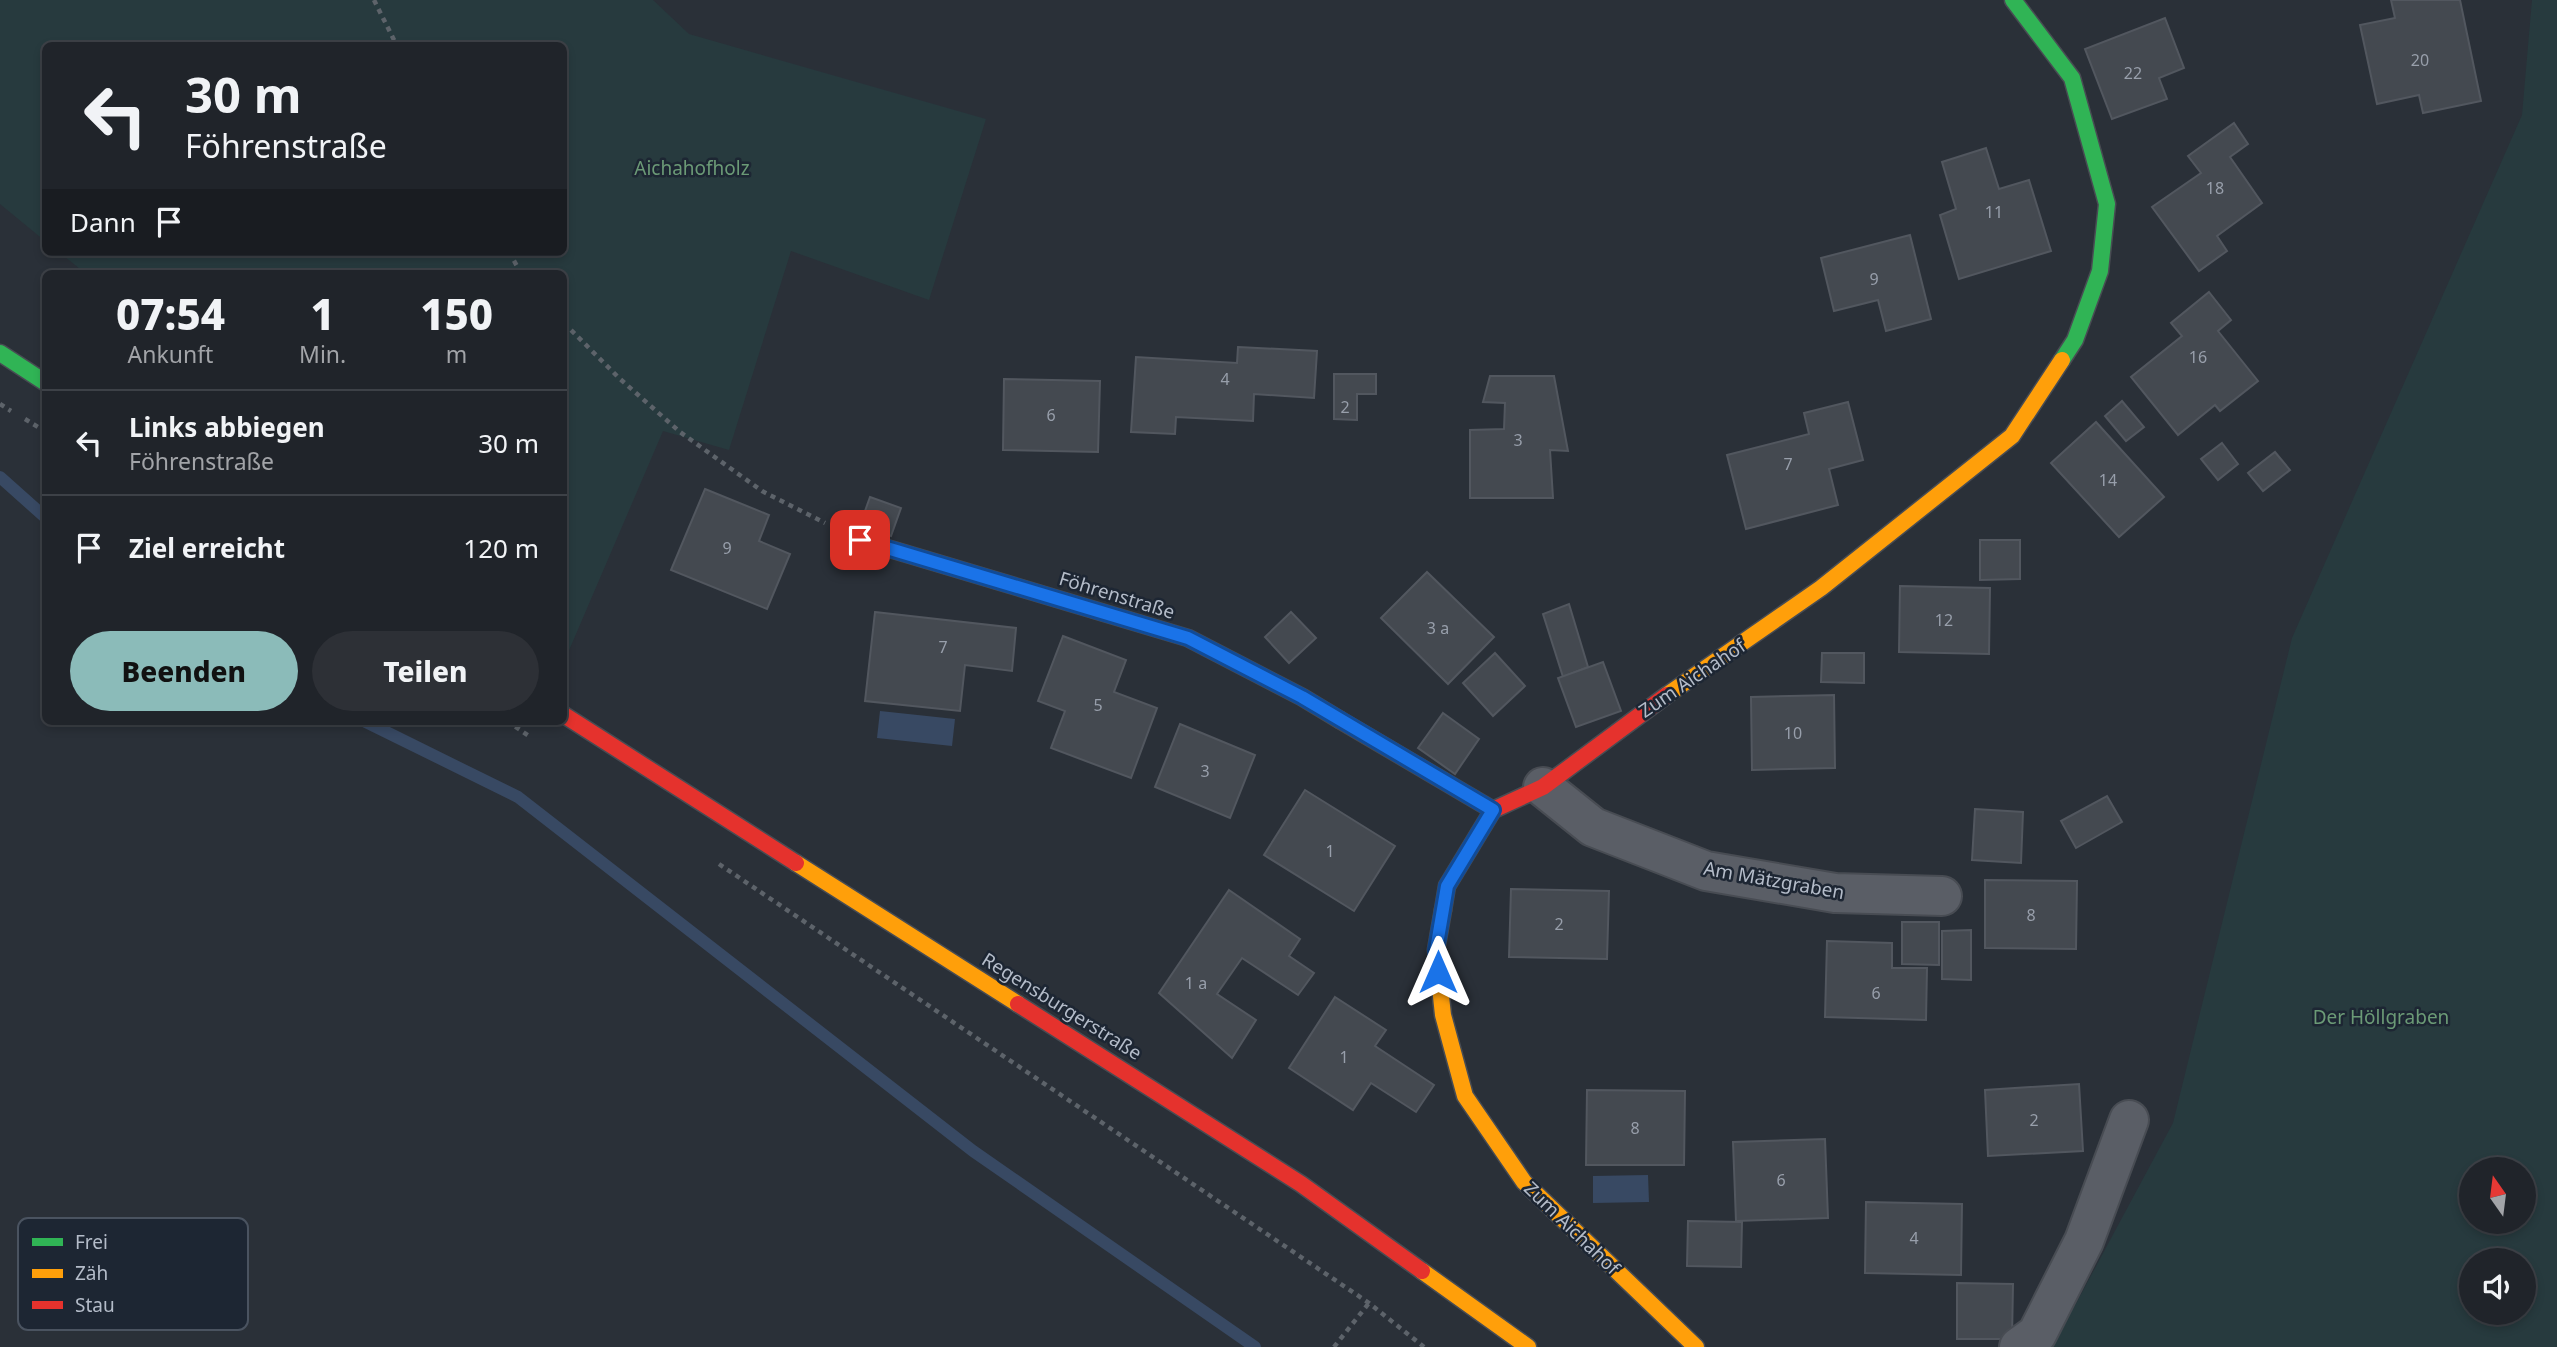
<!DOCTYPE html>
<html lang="de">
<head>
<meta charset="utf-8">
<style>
  :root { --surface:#20242a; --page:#2d3036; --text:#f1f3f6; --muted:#a2a4a8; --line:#3d4147; --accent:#8bbbb9 }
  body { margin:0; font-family:"Noto Sans",sans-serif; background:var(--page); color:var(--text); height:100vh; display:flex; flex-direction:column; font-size:26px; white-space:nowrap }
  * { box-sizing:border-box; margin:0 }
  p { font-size:23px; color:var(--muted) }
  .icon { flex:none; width:38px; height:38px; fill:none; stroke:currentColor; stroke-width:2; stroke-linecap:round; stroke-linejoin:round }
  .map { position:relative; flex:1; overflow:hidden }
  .sheet { position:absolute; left:42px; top:270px; width:525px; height:455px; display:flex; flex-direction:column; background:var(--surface); border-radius:10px; box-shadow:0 4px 10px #0003,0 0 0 2px var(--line) }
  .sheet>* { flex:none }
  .top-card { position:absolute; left:42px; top:42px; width:525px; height:214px; border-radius:10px; box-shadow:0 4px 10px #0003,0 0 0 2px var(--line); background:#20242a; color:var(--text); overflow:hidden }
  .needle { width:46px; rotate:346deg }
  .controls { position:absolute; left:2459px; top:1157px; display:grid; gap:14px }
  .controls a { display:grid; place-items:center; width:77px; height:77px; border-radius:50%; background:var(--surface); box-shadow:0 4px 10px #0003,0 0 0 2px var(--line); font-size:35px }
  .pin { position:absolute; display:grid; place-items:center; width:60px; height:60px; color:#fff; margin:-30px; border-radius:14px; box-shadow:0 4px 10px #0006 }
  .me { position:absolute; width:77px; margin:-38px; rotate:0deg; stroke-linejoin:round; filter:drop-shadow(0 0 5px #0008) }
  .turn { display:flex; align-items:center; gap:24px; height:147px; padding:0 28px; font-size:32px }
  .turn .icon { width:91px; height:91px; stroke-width:2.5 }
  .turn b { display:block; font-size:49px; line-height:60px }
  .then { display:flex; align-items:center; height:66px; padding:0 28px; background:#0003; gap:14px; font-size:26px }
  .eta { display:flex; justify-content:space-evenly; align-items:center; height:119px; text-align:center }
  .eta b { font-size:42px; font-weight:800; line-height:49px }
  .cta { display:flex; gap:14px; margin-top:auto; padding:14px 28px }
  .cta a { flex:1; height:80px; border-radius:42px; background:var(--accent); color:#111; font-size:28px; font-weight:800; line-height:80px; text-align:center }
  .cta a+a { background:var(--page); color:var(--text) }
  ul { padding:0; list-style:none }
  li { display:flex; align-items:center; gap:21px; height:105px; padding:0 28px; border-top:2px solid var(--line) }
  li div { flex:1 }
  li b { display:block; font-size:26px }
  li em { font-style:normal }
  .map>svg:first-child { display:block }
  .green { fill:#273a3e; fill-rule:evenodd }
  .water { fill:#384963 }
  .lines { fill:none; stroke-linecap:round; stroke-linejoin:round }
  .stream { stroke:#384963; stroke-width:12 }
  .building { fill:#444950; stroke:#52575f; stroke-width:2 }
  .street-casing { stroke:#484c53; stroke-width:42 }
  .fast-casing { stroke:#484c53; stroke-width:19 }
  .slow-casing { stroke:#484c53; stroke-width:19 }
  .jam-casing { stroke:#484c53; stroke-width:19 }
  .path { stroke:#5d636a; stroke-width:4.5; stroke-dasharray:5 5; stroke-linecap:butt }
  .street { stroke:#5a5e66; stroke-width:38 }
  .fast { stroke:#30b455; stroke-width:16 }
  .slow { stroke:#ff9f0a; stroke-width:16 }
  .jam { stroke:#e5322d; stroke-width:16 }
  .route-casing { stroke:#114b97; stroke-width:18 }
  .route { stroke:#1a73e8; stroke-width:12 }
  .labels { text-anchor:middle; stroke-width:5; stroke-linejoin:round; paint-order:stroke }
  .number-label { font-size:16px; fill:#989fab }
  .park-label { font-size:19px; fill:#6b9a76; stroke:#1d2633 }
  .street-label { font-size:19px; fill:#b4bcc9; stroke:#1d2633 }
  .key { fill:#1d2633; stroke:#4a5360; stroke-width:2 }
  .key-label { font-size:19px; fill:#b4bcc9 }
</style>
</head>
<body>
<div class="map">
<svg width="2557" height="1347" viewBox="0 0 2557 1347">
  <rect width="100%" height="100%" fill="#2a3038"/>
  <g class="green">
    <polygon points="0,0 653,0 689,34 986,119 929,300 791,251 729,450 663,431 564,662 564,273 85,273 59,252 564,252 564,46 46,46 45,241 0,204"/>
    <path d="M 2532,0 L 2557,0 L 2557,1347 L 2029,1347 L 2073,1309 L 2173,1123 L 2292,638 L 2522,115 ZM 2471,1169 L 2524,1169 L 2524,1222 L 2471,1222 ZM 2471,1260 L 2524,1260 L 2524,1312 L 2471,1312 Z"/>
  </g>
  <g class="water">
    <polygon points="880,711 955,719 952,746 877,738"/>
    <polygon points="1648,1175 1649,1202 1593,1203 1593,1176"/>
  </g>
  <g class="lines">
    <g class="stream">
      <polyline points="0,477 46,518"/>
      <polyline points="364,721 518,797 973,1151 1255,1347"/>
    </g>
  </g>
  <g class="building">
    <polygon points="2391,0 2460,0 2481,101 2423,113 2419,95 2377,104 2360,25 2395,18"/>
    <polygon points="2165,18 2184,68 2159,78 2167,99 2112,119 2085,49"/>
    <polygon points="2234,123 2248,144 2230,157 2262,203 2217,236 2227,251 2199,271 2152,207 2201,173 2188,156"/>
    <polygon points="1986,148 1999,189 2029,180 2051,251 1959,279 1940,215 1956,209 1942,162"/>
    <polygon points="1910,235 1931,319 1886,331 1878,300 1834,311 1821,258"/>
    <polygon points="2209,292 2231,320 2218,331 2258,381 2220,411 2215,405 2178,435 2131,377 2182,336 2171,323"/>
    <polygon points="1238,347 1317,351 1314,398 1254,394 1253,421 1176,417 1175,434 1131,432 1136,357 1237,363"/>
    <polygon points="1334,374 1376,374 1376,394 1357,394 1357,420 1334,419"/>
    <polygon points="1490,376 1554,376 1568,451 1550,450 1553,498 1470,498 1470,430 1504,429 1505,403 1483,402"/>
    <polygon points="1004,379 1100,381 1098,452 1003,450"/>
    <polygon points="2122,401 2144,427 2126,441 2105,416"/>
    <polygon points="1848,402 1863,460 1829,469 1838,505 1746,529 1727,455 1809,434 1804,413"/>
    <polygon points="2096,422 2164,497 2119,537 2051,463"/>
    <polygon points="2222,443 2238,464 2218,480 2201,459"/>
    <polygon points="2275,452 2290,470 2263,491 2248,473"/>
    <polygon points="705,489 769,515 759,541 790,554 767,609 671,570"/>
    <polygon points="870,497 901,508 891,536 860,525"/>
    <polygon points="1980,540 2020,540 2020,579 1980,580"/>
    <polygon points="1427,572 1494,637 1448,684 1381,618"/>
    <polygon points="1900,586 1990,588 1989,654 1899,652"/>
    <polygon points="1569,604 1588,667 1563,677 1543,614"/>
    <polygon points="875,612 1016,628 1012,671 965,665 960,711 865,701"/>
    <polygon points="1291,612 1316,638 1289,663 1265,637"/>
    <polygon points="1063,636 1126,660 1114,692 1157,708 1131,778 1051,748 1065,711 1038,701"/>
    <polygon points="1495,653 1525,686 1493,716 1463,683"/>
    <polygon points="1822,653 1864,653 1864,683 1821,682"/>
    <polygon points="1603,662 1621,711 1576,727 1558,678"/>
    <polygon points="1834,695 1835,768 1752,770 1751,697"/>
    <polygon points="1443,713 1479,739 1455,774 1418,748"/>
    <polygon points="1180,724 1255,755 1230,818 1155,787"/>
    <polygon points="1305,790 1395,846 1354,911 1264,855"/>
    <polygon points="2107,796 2122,822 2076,848 2061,821"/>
    <polygon points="1975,809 2023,812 2021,863 1972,860"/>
    <polygon points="1985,880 2077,881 2076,949 1985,948"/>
    <polygon points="1511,889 1609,891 1607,959 1509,957"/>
    <polygon points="1229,890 1300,939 1289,956 1314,973 1298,995 1242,958 1217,994 1256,1020 1232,1058 1159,993"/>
    <polygon points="1902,922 1939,922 1939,965 1902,964"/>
    <polygon points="1971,930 1971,980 1942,979 1942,931"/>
    <polygon points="1827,941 1892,943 1892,968 1927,968 1926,1020 1825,1017"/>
    <polygon points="1335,997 1386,1030 1375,1046 1434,1085 1416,1112 1371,1083 1353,1110 1289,1068"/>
    <polygon points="2079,1084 2083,1151 1988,1156 1985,1090"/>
    <polygon points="1587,1090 1685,1091 1684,1165 1586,1165"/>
    <polygon points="1825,1139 1828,1218 1736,1221 1733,1142"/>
    <polygon points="1866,1202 1962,1204 1961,1275 1865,1273"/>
    <polygon points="1688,1221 1742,1222 1741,1267 1687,1266"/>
    <polygon points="1957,1283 2013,1284 2012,1339 1957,1339"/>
  </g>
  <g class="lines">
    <defs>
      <g id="street">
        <polyline points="1543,787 1593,827 1706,871 1835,893 1942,896"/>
        <polyline points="2019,1347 2037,1334 2084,1241 2129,1120"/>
      </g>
      <g id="fast">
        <polyline points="2013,0 2072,78 2107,204 2100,271 2075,340 2062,360"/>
        <polyline points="0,353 46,383"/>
        <polyline points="860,540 1188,638 1302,697 1340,720"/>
      </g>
      <g id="slow">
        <polyline points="1667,695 1821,588 2012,436 2062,360"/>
        <polyline points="796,863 1018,1004"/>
        <polyline points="1443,910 1436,950 1443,1015 1465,1096 1524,1182 1696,1347"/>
        <polyline points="1422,1271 1528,1347"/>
      </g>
      <g id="jam">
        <polyline points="564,715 796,863"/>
        <polyline points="1340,720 1493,810"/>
        <polyline points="1443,910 1447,886 1493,810 1543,787 1667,695"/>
        <polyline points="1018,1004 1301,1184 1422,1271"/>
      </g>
    </defs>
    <use href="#street" class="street-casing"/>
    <use href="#fast" class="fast-casing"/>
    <use href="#slow" class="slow-casing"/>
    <use href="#jam" class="jam-casing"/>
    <g class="path">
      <polyline points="374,0 397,46"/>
      <polyline points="509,252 521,273"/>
      <polyline points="564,323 619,378 680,432 762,491 825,523"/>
      <polyline points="0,404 11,411"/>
      <polyline points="25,419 46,432"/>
      <polyline points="507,721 529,736"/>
      <polyline points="719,864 1369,1303 1424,1347"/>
      <polyline points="1334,1347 1369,1303"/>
    </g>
    <use href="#street" class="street"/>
    <use href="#fast" class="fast"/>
    <use href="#slow" class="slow"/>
    <use href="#jam" class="jam"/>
  </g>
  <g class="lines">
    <defs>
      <polyline id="route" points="860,540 1188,638 1302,697 1493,810 1447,886 1436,950 1438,972"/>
    </defs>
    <use href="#route" class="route-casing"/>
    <use href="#route" class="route"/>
  </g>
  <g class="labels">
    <g class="number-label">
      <text x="2420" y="66">20</text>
      <text x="2133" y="79">22</text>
      <text x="2215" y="194">18</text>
      <text x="1994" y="218">11</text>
      <text x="1874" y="285">9</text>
      <text x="2198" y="363">16</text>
      <text x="1225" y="385">4</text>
      <text x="1345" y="413">2</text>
      <text x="1051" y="421">6</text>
      <text x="1518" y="446">3</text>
      <text x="1788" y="470">7</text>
      <text x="2108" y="486">14</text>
      <text x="727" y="554">9</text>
      <text x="1944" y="626">12</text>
      <text x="1438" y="634">3 a</text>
      <text x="943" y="653">7</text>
      <text x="1098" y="711">5</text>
      <text x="1793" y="739">10</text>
      <text x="1205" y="777">3</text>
      <text x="1330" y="857">1</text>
      <text x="2031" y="921">8</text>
      <text x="1559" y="930">2</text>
      <text x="1196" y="989">1 a</text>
      <text x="1876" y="999">6</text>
      <text x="1344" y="1063">1</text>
      <text x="2034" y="1126">2</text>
      <text x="1635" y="1134">8</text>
      <text x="1781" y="1186">6</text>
      <text x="1914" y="1244">4</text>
    </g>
    <g class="park-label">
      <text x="692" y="175">Aichahofholz</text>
      <text x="2381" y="1024">Der Höllgraben</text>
    </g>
    <g class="street-label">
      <text transform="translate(1117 595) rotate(17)" y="7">Föhrenstraße</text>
      <text transform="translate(1692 678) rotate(-34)" y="7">Zum Aichahof</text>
      <text transform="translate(1774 880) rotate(10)" y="7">Am Mätzgraben</text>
      <text transform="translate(1062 1006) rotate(32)" y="7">Regensburgerstraße</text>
      <text transform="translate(1572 1228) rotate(44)" y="7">Zum Aichahof</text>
    </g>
  </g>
  <rect x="18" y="1218" width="230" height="112" rx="10" class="key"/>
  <rect x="32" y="1238" width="31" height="8" fill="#30b455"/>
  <rect x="32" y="1269" width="31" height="9" fill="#ff9f0a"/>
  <rect x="32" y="1301" width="31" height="8" fill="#e5322d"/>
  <g class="key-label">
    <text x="75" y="1249">Frei</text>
    <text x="75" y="1280">Zäh</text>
    <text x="75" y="1312">Stau</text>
  </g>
</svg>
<div class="controls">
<a><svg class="needle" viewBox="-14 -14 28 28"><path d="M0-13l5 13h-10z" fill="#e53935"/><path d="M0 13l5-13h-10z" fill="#a2a4a8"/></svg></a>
<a><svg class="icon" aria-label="sound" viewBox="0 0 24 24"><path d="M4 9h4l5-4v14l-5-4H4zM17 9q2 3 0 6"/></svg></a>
</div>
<div class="pin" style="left:860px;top:540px;background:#d93025"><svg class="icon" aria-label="arrive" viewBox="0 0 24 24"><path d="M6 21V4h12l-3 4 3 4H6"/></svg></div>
<svg class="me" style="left:1438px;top:972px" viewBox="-20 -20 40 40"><path d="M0-17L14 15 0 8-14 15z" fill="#1a73e8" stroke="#fff" stroke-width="4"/></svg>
<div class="top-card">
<div class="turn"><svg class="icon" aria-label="left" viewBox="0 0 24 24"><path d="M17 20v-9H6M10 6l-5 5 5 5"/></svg><div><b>30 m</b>Föhrenstraße</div></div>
<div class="then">Dann<svg class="icon" aria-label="arrive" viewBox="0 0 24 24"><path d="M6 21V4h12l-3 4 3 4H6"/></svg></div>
</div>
<section class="sheet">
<div class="eta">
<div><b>07:54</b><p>Ankunft</p></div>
<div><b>1</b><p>Min.</p></div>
<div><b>150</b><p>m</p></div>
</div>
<ul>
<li><svg class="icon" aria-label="left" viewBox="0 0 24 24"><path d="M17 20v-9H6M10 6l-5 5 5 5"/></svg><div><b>Links abbiegen</b><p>Föhrenstraße</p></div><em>30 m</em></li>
<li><svg class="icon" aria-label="arrive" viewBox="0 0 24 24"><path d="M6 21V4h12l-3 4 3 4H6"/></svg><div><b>Ziel erreicht</b></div><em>120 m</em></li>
</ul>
<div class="cta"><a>Beenden</a><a>Teilen</a></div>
</section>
</div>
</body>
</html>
